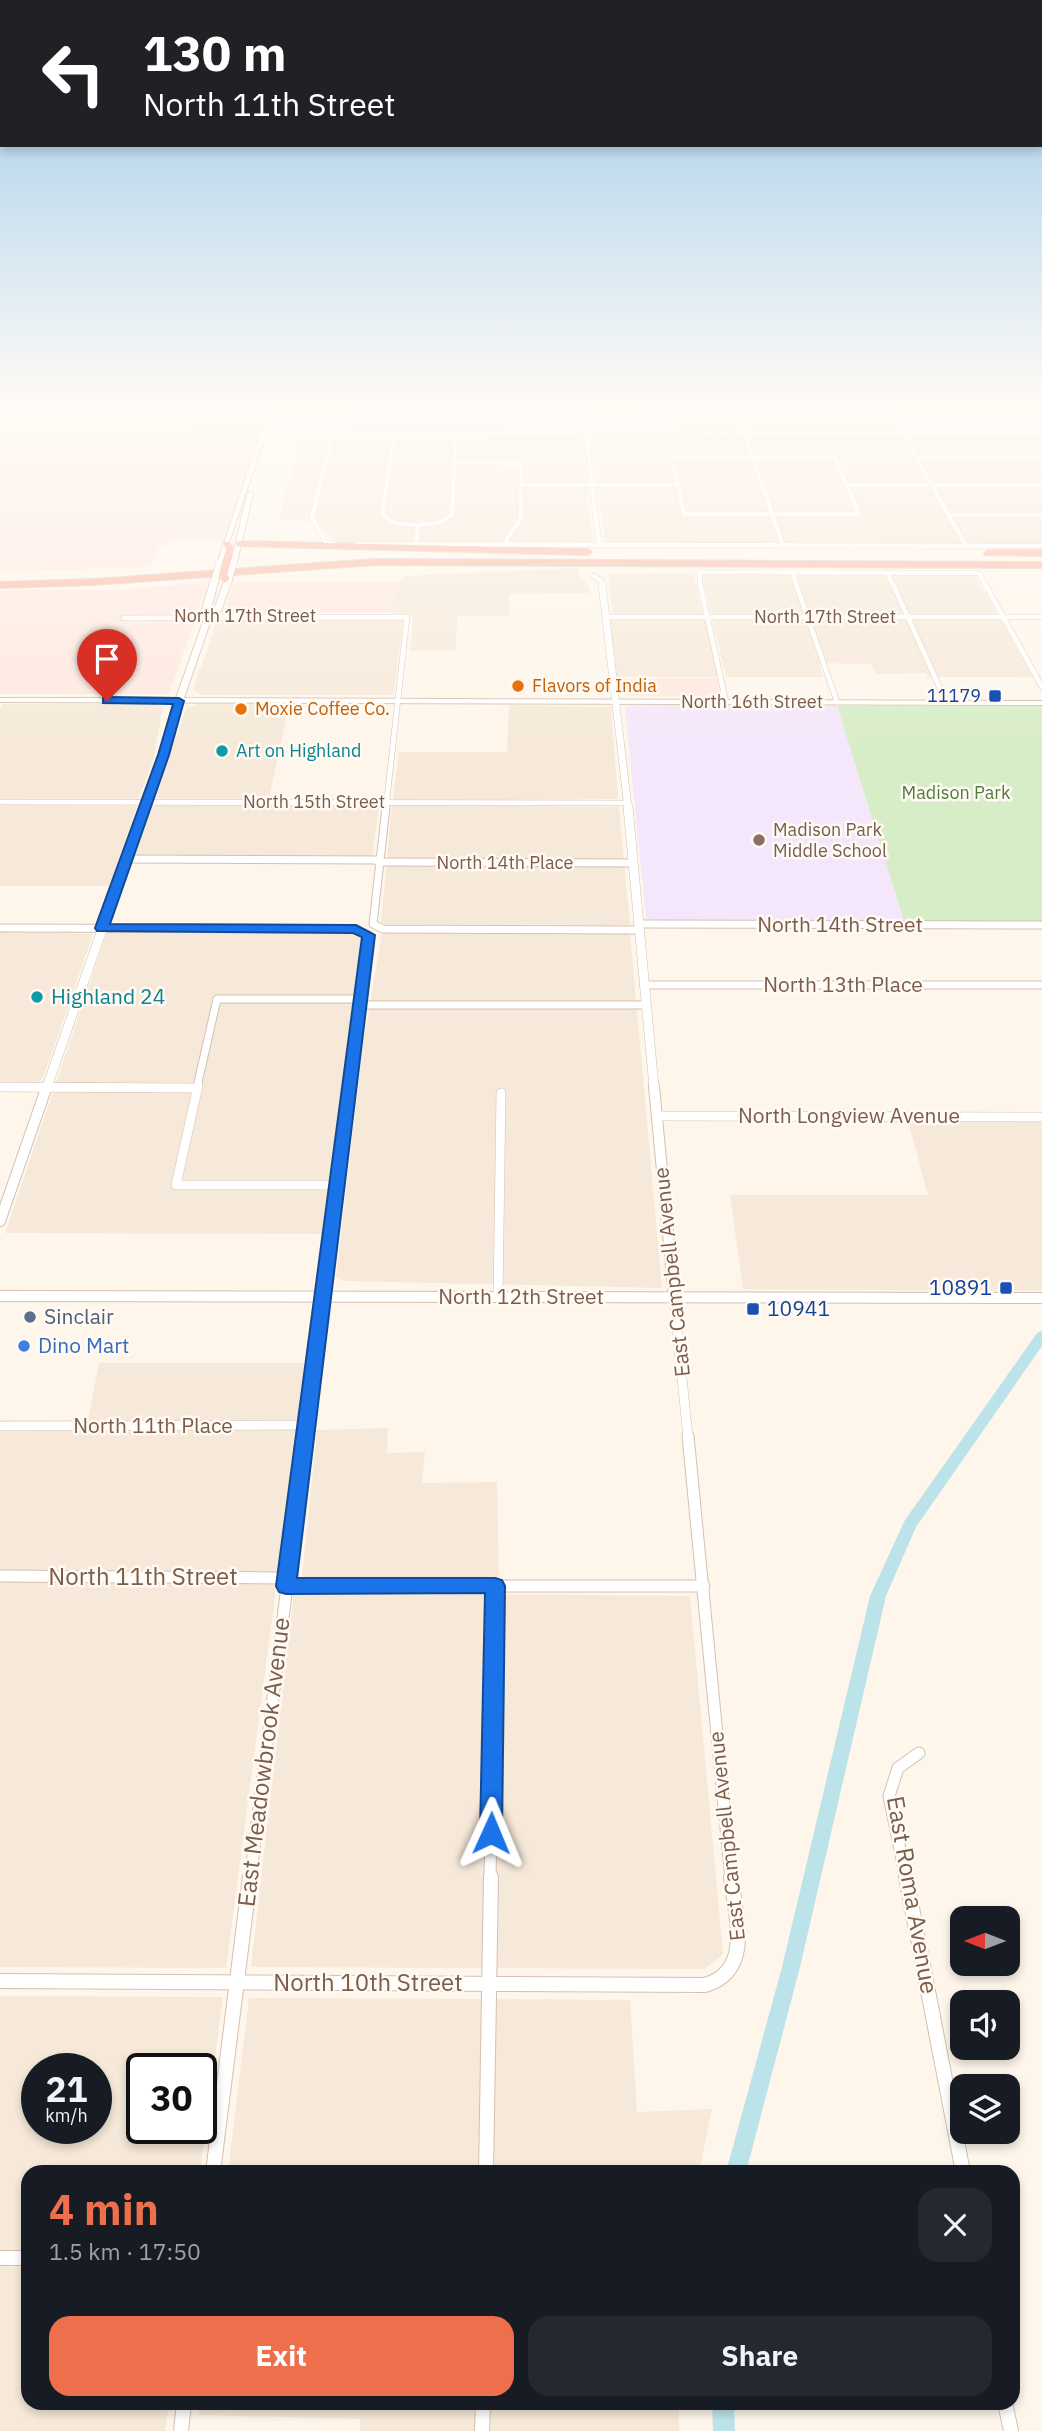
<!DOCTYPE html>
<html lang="en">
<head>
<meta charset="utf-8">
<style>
  :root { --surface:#171b24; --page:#242831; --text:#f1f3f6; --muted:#9ea1a6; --accent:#ed6f4b }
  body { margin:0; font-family:"IBM Plex Sans",sans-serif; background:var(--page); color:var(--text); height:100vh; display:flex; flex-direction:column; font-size:26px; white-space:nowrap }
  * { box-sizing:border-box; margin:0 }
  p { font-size:23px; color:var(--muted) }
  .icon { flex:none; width:38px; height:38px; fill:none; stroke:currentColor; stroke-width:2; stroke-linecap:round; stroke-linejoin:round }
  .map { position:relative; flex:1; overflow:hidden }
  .side { position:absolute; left:21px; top:2165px; width:999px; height:245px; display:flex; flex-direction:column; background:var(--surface); border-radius:21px; box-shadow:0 4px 10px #0003 }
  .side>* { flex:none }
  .top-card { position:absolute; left:0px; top:0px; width:1043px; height:147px; box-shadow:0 4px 10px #0003; background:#202124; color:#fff; overflow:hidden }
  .needle { width:46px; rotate:270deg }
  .tools { position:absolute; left:950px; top:1906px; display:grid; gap:14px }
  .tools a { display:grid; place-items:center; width:70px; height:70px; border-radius:14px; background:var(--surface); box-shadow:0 4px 10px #0003; font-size:35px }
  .speed { position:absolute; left:21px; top:2053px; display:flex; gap:14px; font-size:35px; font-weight:700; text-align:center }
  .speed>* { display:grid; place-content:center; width:91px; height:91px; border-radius:50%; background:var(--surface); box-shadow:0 4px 10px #0003; line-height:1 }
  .speed small { font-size:18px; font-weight:400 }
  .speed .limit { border:4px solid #111; border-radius:10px; background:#fff; color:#111 }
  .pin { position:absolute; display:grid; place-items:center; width:60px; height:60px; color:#fff; margin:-72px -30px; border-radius:50% 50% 50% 0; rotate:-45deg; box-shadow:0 0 7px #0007 }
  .pin .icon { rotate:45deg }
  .me { position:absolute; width:77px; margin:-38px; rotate:1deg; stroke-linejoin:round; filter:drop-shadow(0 0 5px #0008) }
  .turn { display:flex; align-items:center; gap:24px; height:147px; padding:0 28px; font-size:32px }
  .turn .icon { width:91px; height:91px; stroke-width:2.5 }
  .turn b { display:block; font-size:49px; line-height:60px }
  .round { display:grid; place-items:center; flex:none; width:74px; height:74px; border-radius:21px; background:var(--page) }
  .summary { display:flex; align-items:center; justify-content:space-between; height:119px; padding:0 28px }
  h1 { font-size:42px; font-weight:700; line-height:52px; color:var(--accent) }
  .button { display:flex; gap:14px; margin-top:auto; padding:14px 28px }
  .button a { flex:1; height:80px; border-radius:21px; background:var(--accent); color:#fff; font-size:28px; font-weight:700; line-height:80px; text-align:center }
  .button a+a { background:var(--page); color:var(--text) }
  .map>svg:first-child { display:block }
  .residential { fill:#f6e9d9; fill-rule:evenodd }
  .commercial { fill:#fee8df }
  .education { fill:#f4e7fb }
  .green { fill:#d7edc8 }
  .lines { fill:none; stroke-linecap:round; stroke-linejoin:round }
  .canal { fill:#bde3ea; fill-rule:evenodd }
  .minor-far5-casing { stroke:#d4c0b2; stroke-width:5 }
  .minor-far4-casing { stroke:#d4c0b2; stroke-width:6 }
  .minor-far3-casing { stroke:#d4c0b2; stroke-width:9 }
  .minor-far2-casing { stroke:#d4c0b2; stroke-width:10 }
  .minor-far1-casing { stroke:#d4c0b2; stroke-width:13 }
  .minor-casing { stroke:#d4c0b2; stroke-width:16 }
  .tertiary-far3-casing { stroke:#d4c0b2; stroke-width:6 }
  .tertiary-far2-casing { stroke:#d4c0b2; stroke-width:8 }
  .tertiary-far1-casing { stroke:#d4c0b2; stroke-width:10 }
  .tertiary-casing { stroke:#d4c0b2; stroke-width:12 }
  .secondary-casing { stroke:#d7c1af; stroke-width:2 }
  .motorway-casing { stroke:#dad1cd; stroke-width:2 }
  .minor-far5 { stroke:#fff; stroke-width:4.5 }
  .minor-far4 { stroke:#fff; stroke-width:5 }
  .minor-far3 { stroke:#fff; stroke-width:7 }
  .minor-far2 { stroke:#fff; stroke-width:9 }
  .minor-far1 { stroke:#fff; stroke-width:11 }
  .minor { stroke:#fff; stroke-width:14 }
  .tertiary-far3 { stroke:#fff; stroke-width:5 }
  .tertiary-far2 { stroke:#fff; stroke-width:7 }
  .tertiary-far1 { stroke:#fff; stroke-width:9 }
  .tertiary { stroke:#fff; stroke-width:10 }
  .secondary { fill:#fff; fill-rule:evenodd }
  .motorway { fill:#fab7a0; fill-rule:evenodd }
  .secondary-bridge-casing { stroke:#d7c1af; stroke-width:7; stroke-linecap:butt }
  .motorway-bridge-casing { stroke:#dad1cd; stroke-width:9; stroke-linecap:butt }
  .secondary-bridge { stroke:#fff; stroke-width:6 }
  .motorway-bridge { stroke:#fab7a0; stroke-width:8 }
  .route { fill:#1a73e8; stroke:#114b97; stroke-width:2 }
  .food-dot { fill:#e8710a; stroke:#fffaf3; stroke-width:2.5 }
  .transit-dot { fill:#1a4fb4; stroke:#fffaf3; stroke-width:2.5 }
  .culture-dot { fill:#0f9aa8; stroke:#fffaf3; stroke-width:2.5 }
  .education-dot { fill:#8d6e63; stroke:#fffaf3; stroke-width:2.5 }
  .service-dot { fill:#5c6f8a; stroke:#fffaf3; stroke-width:2.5 }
  .shop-dot { fill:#3f7fe0; stroke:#fffaf3; stroke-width:2.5 }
  .labels { text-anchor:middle; stroke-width:5; stroke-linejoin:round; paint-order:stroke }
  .far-street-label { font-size:18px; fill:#7c5c4b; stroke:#fffaf3 }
  .far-food-label { font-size:18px; fill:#c56008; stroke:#fffaf3; text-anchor:start }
  .far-transit-label { font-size:18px; fill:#164399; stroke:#fffaf3; text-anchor:end }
  .far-culture-label { font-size:18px; fill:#0d838f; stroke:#fffaf3; text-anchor:start }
  .far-park-label { font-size:18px; fill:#527b3f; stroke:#fffaf3 }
  .far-education-label { font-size:18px; fill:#785e54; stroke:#fffaf3; text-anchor:start }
  .street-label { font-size:21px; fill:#7c5c4b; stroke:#fffaf3 }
  .culture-label { font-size:21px; fill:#0d838f; stroke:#fffaf3; text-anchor:start }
  .transit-label { font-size:21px; fill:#164399; stroke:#fffaf3; text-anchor:end }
  .service-label { font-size:21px; fill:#4e5e75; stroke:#fffaf3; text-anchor:start }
  .shop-label { font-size:21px; fill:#366cbe; stroke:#fffaf3; text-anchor:start }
  .near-street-label { font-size:24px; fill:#7c5c4b; stroke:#fffaf3 }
</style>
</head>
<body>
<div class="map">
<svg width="1042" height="2431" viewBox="0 0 1042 2431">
  <rect width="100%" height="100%" fill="#fef6eb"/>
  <g class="residential">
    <polygon points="588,408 731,408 738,430 677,431 674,419 662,419 660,409"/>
    <polygon points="740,408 886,408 899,432 747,431"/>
    <polygon points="592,435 1042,435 1042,544 605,544"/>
    <polygon points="580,436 593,542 330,543 330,539 318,521 278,521 302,437"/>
    <polygon points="578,568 579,577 589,587 590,593 509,594 509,616 457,616 456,651 410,651 413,618 407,614 394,613 396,582 400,582 406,576"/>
    <polygon points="694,573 702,615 613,615 608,574"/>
    <polygon points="706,573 975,575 1033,677 927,677 927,673 876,674 871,664 819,663 823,677 726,677 702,575"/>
    <polygon points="607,617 707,617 721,677 614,677"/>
    <polygon points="400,619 403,621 394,693 390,695 202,695 193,690 217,620"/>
    <polygon points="3,704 155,704 163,707 153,761 139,798 0,799 0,709"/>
    <polygon points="198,704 289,704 269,799 156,798 186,708"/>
    <polygon points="509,705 611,707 618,799 393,800 399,752 507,752"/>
    <polygon points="0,805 133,806 137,807 109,886 0,886"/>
    <polygon points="155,805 379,806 372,858 135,857 151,808"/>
    <polygon points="392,805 619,807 630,925 381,924"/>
    <polygon points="0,932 93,934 43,1078 36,1083 0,1083"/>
    <polygon points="107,933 362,933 323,1234 5,1233"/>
    <polygon points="382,933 630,933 662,1288 345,1281 336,1277 363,1045"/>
    <polygon points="908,1121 1042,1121 1042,1291 743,1289 730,1195 928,1195"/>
    <polygon points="99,1363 306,1363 226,1968 0,1967 0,1420 88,1420"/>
    <polygon points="388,1428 387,1453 425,1452 422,1483 497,1482 499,1581 302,1577 317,1430"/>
    <polygon points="294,1593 690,1596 723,1954 705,1969 251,1967"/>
    <path d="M 0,1996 L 223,1997 L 200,2172 L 28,2172 L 28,2403 L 169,2403 L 165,2431 L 0,2431 ZM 37,2068 L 96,2068 L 96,2128 L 37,2128 ZM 142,2068 L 201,2068 L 201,2128 L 142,2128 Z"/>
    <polygon points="249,1998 630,2000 637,2112 712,2109 699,2172 228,2172"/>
    <polygon points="201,2403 679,2403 679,2431 360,2431 360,2419 199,2415"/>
  </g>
  <g class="commercial">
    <polygon points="0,408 269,408 262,428 256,429 0,429"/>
    <polygon points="0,435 251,435 259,437 223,540 174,539 159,548 150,567 0,572"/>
    <polygon points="208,582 169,694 0,694 0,590 120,590"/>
    <polygon points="234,582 396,582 394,613 224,613"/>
    <polygon points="717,678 720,693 714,697 626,696 623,693 621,679"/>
  </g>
  <g class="education">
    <polygon points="351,408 578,408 580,428 347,430"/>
    <polygon points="632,705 837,706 904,921 655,921 646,918 625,708"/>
  </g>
  <polygon class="green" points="837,706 1042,706 1042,922 904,921"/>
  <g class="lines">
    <g class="canal">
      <polygon points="1042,1331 1042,1346 916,1527 886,1596 800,1967 746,2172 726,2172 782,1967 870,1596 905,1520 1037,1333"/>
      <polygon points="712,2403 734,2403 735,2431 713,2431"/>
    </g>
    <defs>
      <g id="minor-far5">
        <polyline points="736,408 783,546"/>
        <polyline points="889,408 966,546"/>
        <polyline points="333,432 312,518 326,543 336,544"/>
        <polyline points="296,436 488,436"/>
        <polyline points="394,436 382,514 394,523 418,525"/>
        <polygon points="672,458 835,458 859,514 684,514"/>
        <polyline points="918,458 1042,458"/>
        <polyline points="456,462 521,464 521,518 507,539 507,544"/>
        <polyline points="522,485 677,485"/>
        <polyline points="847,485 1042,485"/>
        <polyline points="949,515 1042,515"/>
        <polyline points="357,544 1042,546"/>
        <polyline points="416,544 418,525 438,523 452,515 456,432"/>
        <polyline points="792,572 797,586"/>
        <polyline points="887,572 893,586"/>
        <polyline points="700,586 700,572 979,573 986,586"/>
      </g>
      <g id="minor-far4">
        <polyline points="700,584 726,702"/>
        <polyline points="796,584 837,702"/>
        <polyline points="893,584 946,702"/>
        <polyline points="985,584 1042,687"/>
        <polyline points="607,617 1042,617"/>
        <polyline points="124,618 407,617 386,808"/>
        <polyline points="0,802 628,803"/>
      </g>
      <g id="minor-far3">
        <polyline points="386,807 373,924 383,929 639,930"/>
        <polyline points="126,859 379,860"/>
        <polyline points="378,862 632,863"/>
        <polyline points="638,924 1042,925"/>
        <polyline points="0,928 356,929 369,935 350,1087"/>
        <polyline points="644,985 1042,985"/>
        <polyline points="361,1005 646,1005"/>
        <polyline points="0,1087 94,1087"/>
        <polyline points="197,1087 217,999 361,999"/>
      </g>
      <g id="minor-far2">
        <polyline points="198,1086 176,1185 338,1185"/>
        <polyline points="0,1087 197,1088"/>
        <polyline points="657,1116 1042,1117"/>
        <polyline points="498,1297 501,1093"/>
        <polyline points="674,1297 688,1438"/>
        <polyline points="0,1426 307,1425"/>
        <polyline points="306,1438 350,1086"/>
      </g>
      <g id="minor-far1">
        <polyline points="688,1436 731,1879"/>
        <polyline points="0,1576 287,1578"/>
        <polyline points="286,1586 704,1586"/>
        <polyline points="250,1879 306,1436"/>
        <polyline points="490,1879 495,1585"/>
        <polyline points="906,1879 889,1796 898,1768 919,1753"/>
      </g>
      <g id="minor">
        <polyline points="906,1877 963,2172"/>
        <path d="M 0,1981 L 705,1985 C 754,1971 735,1915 731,1877"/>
        <polyline points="213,2172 250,1877"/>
        <polyline points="486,2172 491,1877"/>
        <polyline points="0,2258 28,2258"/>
        <polyline points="1005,2403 1011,2431"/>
        <polyline points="181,2431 184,2403"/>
        <polyline points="482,2431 483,2403"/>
      </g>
      <g id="tertiary-far3">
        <polyline points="583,408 599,545"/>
        <polyline points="0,432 1042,433"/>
        <polyline points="594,576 602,582 602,586"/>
      </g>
      <g id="tertiary-far2">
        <polyline points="602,584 628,808"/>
        <polyline points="144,808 179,701"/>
      </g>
      <g id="tertiary-far1">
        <polyline points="628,807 654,1087"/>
        <polyline points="47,1087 145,807"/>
      </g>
      <g id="tertiary">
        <polyline points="654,1086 674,1297"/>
        <polyline points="0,1221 47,1086"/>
        <polyline points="0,1296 1042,1298"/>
      </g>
      <g id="secondary">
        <polygon points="269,408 275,408 222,563 217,564"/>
        <polygon points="250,492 253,494 237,562 234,564 231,562 247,494"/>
        <polygon points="215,577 219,579 210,612 214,610 225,578 229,576 233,578 221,611 212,617 184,698 1042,701 1042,705 0,702 0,698 176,698 205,616 201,612 211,579"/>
      </g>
      <g id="motorway">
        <polygon points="239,541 588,549 592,552 588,555 236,546 236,542"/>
        <polygon points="223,542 229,542 234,550 230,563 226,566 222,563 226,550"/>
        <polygon points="988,550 1042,550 1042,556 985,555 984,553"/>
        <polygon points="375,559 1042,562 1042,568 375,565 94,585 0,588 0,582 94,579"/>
      </g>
    </defs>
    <use href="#minor-far5" class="minor-far5-casing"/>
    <use href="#minor-far4" class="minor-far4-casing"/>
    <use href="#minor-far3" class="minor-far3-casing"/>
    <use href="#minor-far2" class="minor-far2-casing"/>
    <use href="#minor-far1" class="minor-far1-casing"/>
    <use href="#minor" class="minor-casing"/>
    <use href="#tertiary-far3" class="tertiary-far3-casing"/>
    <use href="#tertiary-far2" class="tertiary-far2-casing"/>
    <use href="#tertiary-far1" class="tertiary-far1-casing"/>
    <use href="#tertiary" class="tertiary-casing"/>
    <use href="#secondary" class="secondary-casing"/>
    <use href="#motorway" class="motorway-casing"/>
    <use href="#minor-far5" class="minor-far5"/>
    <use href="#minor-far4" class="minor-far4"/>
    <use href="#minor-far3" class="minor-far3"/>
    <use href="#minor-far2" class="minor-far2"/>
    <use href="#minor-far1" class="minor-far1"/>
    <use href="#minor" class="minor"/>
    <use href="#tertiary-far3" class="tertiary-far3"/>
    <use href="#tertiary-far2" class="tertiary-far2"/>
    <use href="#tertiary-far1" class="tertiary-far1"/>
    <use href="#tertiary" class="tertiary"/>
    <use href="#secondary" class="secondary"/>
    <use href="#motorway" class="motorway"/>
    <defs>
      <g id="secondary-bridge">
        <polyline points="229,578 234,562"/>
        <polyline points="215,579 219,563"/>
      </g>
      <polyline id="motorway-bridge" points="225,578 223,575 226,563"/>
    </defs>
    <use href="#secondary-bridge" class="secondary-bridge-casing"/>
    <use href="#motorway-bridge" class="motorway-bridge-casing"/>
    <use href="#secondary-bridge" class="secondary-bridge"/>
    <use href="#motorway-bridge" class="motorway-bridge"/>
  </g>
  <linearGradient id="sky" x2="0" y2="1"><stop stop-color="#97c7e9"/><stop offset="0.54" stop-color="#fffbf6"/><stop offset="1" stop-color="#fffbf6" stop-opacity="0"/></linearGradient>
  <rect width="1042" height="749" fill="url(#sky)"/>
  <polygon class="route" points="107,697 179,698 184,701 169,755 110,924 356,925 375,935 297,1578 495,1578 502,1580 505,1586 502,1833 499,1841 491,1844 483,1841 480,1833 485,1593 286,1594 279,1592 276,1586 362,937 353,933 97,931 95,928 158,755 173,704 103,703 103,698"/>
  <g class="food-dot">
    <circle cx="518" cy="686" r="7"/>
    <circle cx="241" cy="709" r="7"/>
  </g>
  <g class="transit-dot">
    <rect x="988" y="689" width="14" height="14" rx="3.5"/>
    <rect x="999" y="1281" width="14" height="14" rx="3.5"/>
    <rect x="746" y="1302" width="14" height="14" rx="3.5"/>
  </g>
  <g class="culture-dot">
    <circle cx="222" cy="751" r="7"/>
    <circle cx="37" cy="997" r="7"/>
  </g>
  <circle class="education-dot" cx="759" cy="840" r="7"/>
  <circle class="service-dot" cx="30" cy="1317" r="7"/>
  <circle class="shop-dot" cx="24" cy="1346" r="7"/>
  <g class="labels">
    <g class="far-street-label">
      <text x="245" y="622">North 17th Street</text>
      <text x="825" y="623">North 17th Street</text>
      <text x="752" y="708">North 16th Street</text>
      <text x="314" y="808">North 15th Street</text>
      <text x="505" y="869">North 14th Place</text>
    </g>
    <g class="far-food-label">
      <text x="532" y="692">Flavors of India</text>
      <text x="255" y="715">Moxie Coffee Co.</text>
    </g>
    <g class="far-transit-label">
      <text x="981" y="702">11179</text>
    </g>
    <g class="far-culture-label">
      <text x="236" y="757">Art on Highland</text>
    </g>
    <g class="far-park-label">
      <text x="956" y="799">Madison Park</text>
    </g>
    <g class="far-education-label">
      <text x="773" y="836">Madison Park<tspan x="773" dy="21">Middle School</tspan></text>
    </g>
    <g class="street-label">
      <text x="840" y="932">North 14th Street</text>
      <text x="843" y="992">North 13th Place</text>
      <text x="849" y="1123">North Longview Avenue</text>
      <text transform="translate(672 1272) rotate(-96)" y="7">East Campbell Avenue</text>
      <text x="521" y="1304">North 12th Street</text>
      <text x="153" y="1433">North 11th Place</text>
      <text transform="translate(727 1836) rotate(-96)" y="7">East Campbell Avenue</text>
    </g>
    <g class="culture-label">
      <text x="51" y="1004">Highland 24</text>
    </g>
    <g class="transit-label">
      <text x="992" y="1295">10891</text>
      <text x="767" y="1316" text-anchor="start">10941</text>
    </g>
    <g class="service-label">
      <text x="44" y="1324">Sinclair</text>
    </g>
    <g class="shop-label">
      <text x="38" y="1353">Dino Mart</text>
    </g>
    <g class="near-street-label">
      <text x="143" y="1585">North 11th Street</text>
      <text transform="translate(264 1762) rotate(-83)" y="8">East Meadowbrook Avenue</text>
      <text transform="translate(912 1895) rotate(80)" y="8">East Roma Avenue</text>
      <text x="368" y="1991">North 10th Street</text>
    </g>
  </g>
</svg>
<div class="tools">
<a><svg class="needle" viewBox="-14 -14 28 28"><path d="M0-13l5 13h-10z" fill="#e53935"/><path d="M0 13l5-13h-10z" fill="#9ea1a6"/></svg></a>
<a><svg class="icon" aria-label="sound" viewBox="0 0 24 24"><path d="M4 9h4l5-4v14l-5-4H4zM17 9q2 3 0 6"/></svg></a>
<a><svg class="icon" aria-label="layers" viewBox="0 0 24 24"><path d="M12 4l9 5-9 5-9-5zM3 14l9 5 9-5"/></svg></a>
</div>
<div class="speed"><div>21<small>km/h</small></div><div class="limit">30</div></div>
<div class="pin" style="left:107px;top:701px;background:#d93025"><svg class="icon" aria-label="arrive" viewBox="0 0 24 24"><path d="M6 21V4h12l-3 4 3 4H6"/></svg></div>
<svg class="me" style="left:491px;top:1833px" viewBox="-20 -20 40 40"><path d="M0-17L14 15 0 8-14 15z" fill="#1a73e8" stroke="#fff" stroke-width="4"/></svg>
<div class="top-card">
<div class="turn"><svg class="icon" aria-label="left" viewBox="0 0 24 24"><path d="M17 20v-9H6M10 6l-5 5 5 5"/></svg><div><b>130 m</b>North 11th Street</div></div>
</div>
<section class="side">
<div class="summary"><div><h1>4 min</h1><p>1.5 km · 17:50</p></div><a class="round"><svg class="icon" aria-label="close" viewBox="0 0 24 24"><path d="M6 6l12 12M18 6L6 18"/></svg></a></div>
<div class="button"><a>Exit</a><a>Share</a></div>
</section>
</div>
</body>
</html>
